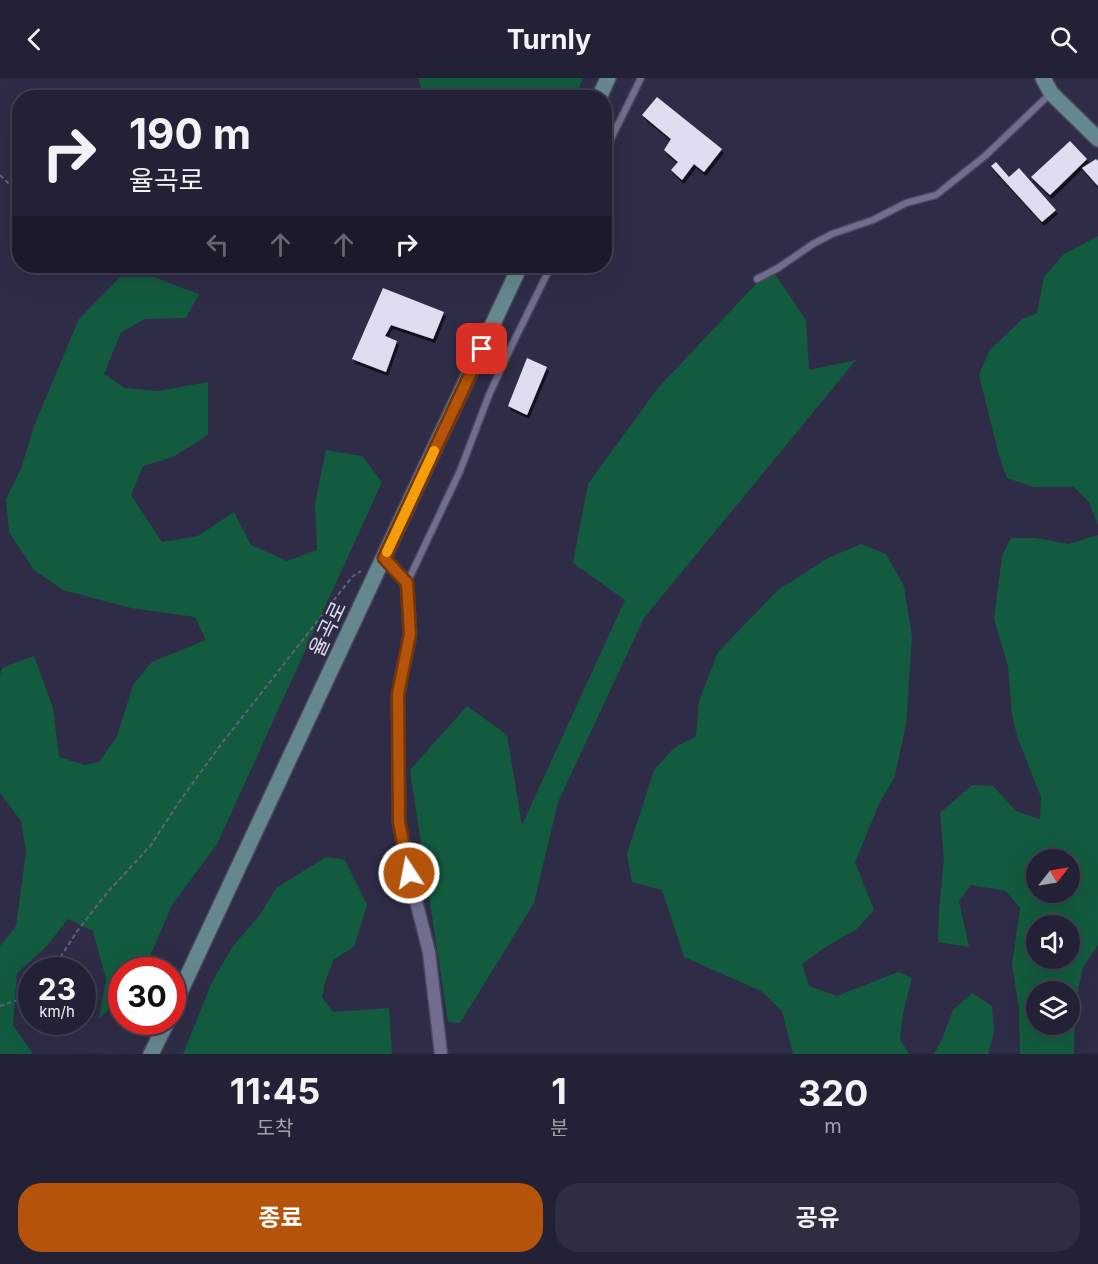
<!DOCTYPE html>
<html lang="ko">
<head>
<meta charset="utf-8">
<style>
  :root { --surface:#232135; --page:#2f2e41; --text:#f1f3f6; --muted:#a3a3ad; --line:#403e50; --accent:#b45309 }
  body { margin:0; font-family:Inter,"Noto Sans KR",sans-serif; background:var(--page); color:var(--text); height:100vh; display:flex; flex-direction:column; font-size:22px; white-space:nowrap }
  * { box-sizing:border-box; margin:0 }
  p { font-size:20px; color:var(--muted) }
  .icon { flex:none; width:33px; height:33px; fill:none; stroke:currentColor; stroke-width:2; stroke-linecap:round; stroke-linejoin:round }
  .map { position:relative; height:976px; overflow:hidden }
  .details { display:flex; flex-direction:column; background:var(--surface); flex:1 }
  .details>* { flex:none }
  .hud { position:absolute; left:12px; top:12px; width:600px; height:183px; border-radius:24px; box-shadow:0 6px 24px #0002,0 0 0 2px var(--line); background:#232135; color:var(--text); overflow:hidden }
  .needle { width:39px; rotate:59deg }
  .buttons { position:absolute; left:1026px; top:771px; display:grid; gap:12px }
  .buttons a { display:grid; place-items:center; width:54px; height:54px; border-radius:50%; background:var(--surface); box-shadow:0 6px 24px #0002,0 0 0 2px var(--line); font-size:30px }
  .speed { position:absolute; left:18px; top:879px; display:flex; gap:12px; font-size:30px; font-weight:700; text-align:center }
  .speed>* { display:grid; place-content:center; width:78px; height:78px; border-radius:50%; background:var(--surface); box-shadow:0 6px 24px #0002,0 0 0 2px var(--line); line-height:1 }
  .speed small { font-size:15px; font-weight:400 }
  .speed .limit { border:9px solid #d22; background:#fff; color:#111 }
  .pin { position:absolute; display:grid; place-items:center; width:51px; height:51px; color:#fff; margin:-26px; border-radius:12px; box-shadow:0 3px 9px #0006 }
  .me { position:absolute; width:66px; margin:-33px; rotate:349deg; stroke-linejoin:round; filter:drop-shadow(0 0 4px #0008) }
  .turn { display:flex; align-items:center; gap:21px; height:126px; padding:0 18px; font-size:27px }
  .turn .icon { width:78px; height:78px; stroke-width:2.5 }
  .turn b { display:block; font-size:42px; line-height:51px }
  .lanes { display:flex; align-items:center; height:57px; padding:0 18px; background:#0003; justify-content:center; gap:30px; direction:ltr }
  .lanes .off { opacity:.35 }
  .eta { display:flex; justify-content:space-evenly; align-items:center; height:102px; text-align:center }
  .eta b { font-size:36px; font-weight:700; line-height:42px }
  .primary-button { display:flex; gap:12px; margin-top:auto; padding:12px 18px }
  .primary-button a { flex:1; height:69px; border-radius:24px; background:var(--accent); color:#fff; font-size:24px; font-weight:700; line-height:69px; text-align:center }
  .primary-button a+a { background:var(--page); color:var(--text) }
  header { display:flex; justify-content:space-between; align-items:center; height:78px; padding:0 18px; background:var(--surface); font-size:27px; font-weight:700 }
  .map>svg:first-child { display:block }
  .green { fill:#135b3e; fill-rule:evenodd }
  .building { fill:#dfdef0; filter:url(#shadow) }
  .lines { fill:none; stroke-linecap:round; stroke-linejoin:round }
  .lane-casing { stroke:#4a485e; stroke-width:9 }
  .street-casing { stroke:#4a485e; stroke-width:15 }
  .secondary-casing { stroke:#4a485e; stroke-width:18 }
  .path { stroke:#636179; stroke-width:2; stroke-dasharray:4.5 3; stroke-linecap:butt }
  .lane { stroke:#716e8d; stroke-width:6 }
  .street { stroke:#716e8d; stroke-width:12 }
  .secondary { stroke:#65888e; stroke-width:15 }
  .route-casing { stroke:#753606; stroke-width:15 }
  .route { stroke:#b45309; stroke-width:10 }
  .slow { stroke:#f59e0b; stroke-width:10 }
  .labels { text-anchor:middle; stroke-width:6; stroke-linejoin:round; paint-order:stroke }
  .street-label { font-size:21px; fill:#dcdbec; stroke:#2f2c47 }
</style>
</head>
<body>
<header><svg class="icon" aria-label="back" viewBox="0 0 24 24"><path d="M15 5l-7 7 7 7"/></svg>Turnly<svg class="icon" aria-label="search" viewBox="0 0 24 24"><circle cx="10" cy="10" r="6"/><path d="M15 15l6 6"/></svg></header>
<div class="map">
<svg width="1098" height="976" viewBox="0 0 1098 976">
  <defs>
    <filter id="shadow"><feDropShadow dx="2" dy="4" stdDeviation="0" flood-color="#0009"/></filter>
  </defs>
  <rect width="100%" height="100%" fill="#2f2c47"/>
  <g class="green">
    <polygon points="418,0 583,0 575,19 425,20"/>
    <polygon points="1098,158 1098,447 1089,424 1074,409 1033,409 1007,400 1000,381 979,297 989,273 1022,241 1037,235 1044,199 1064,176"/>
    <polygon points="771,190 806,242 809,292 856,282 644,540 558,724 534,825 460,945 448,944 410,692 467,628 507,657 522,747 625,522 573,485 588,406 657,311"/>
    <polygon points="120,199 153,199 199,216 186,240 145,241 121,254 104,296 125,310 158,313 208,304 208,357 173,379 143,388 131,417 162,464 198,458 234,434 251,467 287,483 317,472 315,426 326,372 362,378 382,404 217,766 172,827 144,892 122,892 121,919 99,941 106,901 93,853 68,841 46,869 17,895 13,947 33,976 0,976 0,868 16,848 26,774 21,743 0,715 0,597 2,590 34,578 53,630 59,679 85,687 99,684 117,658 133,607 152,584 206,562 195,539 131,530 63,512 34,492 9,454 6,421 21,391 34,348 79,241"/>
    <path d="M 1098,457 L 1098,867 L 1083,889 L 1075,926 L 1074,976 L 1020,976 L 1019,930 L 1012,887 L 1020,830 L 1006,813 L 971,807 L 959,823 L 969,869 L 938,864 L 939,833 L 944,780 L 940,735 L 972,707 L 993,708 L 1016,733 L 1040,741 L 1041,719 L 1017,658 L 1012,636 L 1008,588 L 994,541 L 1002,478 L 1011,460 L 1036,460 L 1069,466 ZM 1036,782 L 1070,782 L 1070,814 L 1036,814 ZM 1036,848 L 1070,848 L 1070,880 L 1036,880 ZM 1036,914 L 1070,914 L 1070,946 L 1036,946 Z"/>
    <polygon points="861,466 886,476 904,508 912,559 906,646 895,698 879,726 855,784 874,832 857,851 824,870 802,886 809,908 837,918 898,894 912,900 903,935 900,961 909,976 793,976 782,933 761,913 684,879 662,812 632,804 627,776 654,692 674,670 696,658 699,623 718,574 777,513 828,480"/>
    <polygon points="326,779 345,782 367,827 354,869 334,881 325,904 322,919 333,934 389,930 392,976 183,976 212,904 233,868 260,837 276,810"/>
    <polygon points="972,915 992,928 994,954 988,976 934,976 942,961 953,932"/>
  </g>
  <g class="building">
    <polygon points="657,19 722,71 704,94 694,86 682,102 671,92 678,84 664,72 671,61 642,37"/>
    <polygon points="1070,63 1087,81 1050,117 1031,99"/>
    <polygon points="1096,81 1098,83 1098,108 1082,90"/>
    <polygon points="996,84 1009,99 1019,90 1056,132 1042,144 991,88"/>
    <polygon points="383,210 444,234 433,261 391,247 385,258 397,263 386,294 352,281"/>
    <polygon points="527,280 547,289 527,337 508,328"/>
  </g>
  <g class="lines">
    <defs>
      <g id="lane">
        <polyline points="604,75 641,0"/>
        <polyline points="757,201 778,190 813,166 832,156 873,142 906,125 936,117 985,78 1050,16"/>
        <polyline points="407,505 460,393 489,317 512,267 551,188"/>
      </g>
      <polyline id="street" points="384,480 407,505 410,557 398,616 399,744 409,795 429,874 441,976"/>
      <g id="secondary">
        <polyline points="1043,0 1051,15 1098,61"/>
        <polyline points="599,20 608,0"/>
        <polyline points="172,931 520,188"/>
        <polyline points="151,976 167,944"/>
      </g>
    </defs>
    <use href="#lane" class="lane-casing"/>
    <use href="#street" class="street-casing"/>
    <use href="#secondary" class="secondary-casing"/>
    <g class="path">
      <polyline points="0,97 20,117"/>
      <polyline points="52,892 78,852 106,816 151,767 179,724 219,669 352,499 361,493"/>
      <polyline points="0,928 32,917"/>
    </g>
    <use href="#lane" class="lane"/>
    <use href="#street" class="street"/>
    <use href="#secondary" class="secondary"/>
  </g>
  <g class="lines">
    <defs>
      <polyline id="route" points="409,795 399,744 398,616 410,556 407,505 384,480 482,271"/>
    </defs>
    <use href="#route" class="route-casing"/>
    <use href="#route" class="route"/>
    <polyline class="slow" points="387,474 434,373"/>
  </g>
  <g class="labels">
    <g class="street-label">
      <text transform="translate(328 551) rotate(-65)" y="7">율곡로</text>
    </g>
  </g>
</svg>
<div class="buttons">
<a><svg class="needle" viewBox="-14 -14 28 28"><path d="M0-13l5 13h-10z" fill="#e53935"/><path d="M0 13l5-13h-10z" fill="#a3a3ad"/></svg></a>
<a><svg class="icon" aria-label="sound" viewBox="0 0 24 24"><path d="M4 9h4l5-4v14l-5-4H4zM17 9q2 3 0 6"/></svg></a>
<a><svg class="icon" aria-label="layers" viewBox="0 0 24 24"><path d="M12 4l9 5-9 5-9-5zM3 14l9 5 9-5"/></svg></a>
</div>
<div class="speed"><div>23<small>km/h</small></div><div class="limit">30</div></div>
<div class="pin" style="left:482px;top:271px;background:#d93025"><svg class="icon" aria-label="arrive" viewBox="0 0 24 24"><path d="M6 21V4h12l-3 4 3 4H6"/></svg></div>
<svg class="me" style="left:409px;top:795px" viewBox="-20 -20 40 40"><circle r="17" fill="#b45309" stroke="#fff" stroke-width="3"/><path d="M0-11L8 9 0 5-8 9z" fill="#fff"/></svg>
<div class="hud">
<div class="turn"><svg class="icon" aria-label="right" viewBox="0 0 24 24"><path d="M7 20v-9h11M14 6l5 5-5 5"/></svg><div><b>190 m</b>율곡로</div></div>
<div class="lanes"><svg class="icon off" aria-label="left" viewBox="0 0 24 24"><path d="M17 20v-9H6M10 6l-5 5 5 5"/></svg><svg class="icon off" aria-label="ahead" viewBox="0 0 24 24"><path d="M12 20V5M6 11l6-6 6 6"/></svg><svg class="icon off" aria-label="ahead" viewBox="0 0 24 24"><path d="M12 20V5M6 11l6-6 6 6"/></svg><svg class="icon" aria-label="right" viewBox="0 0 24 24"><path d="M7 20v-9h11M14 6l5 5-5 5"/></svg></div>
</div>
</div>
<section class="details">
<div class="eta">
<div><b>11:45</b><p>도착</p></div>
<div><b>1</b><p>분</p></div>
<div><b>320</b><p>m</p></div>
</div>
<div class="primary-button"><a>종료</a><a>공유</a></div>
</section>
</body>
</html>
